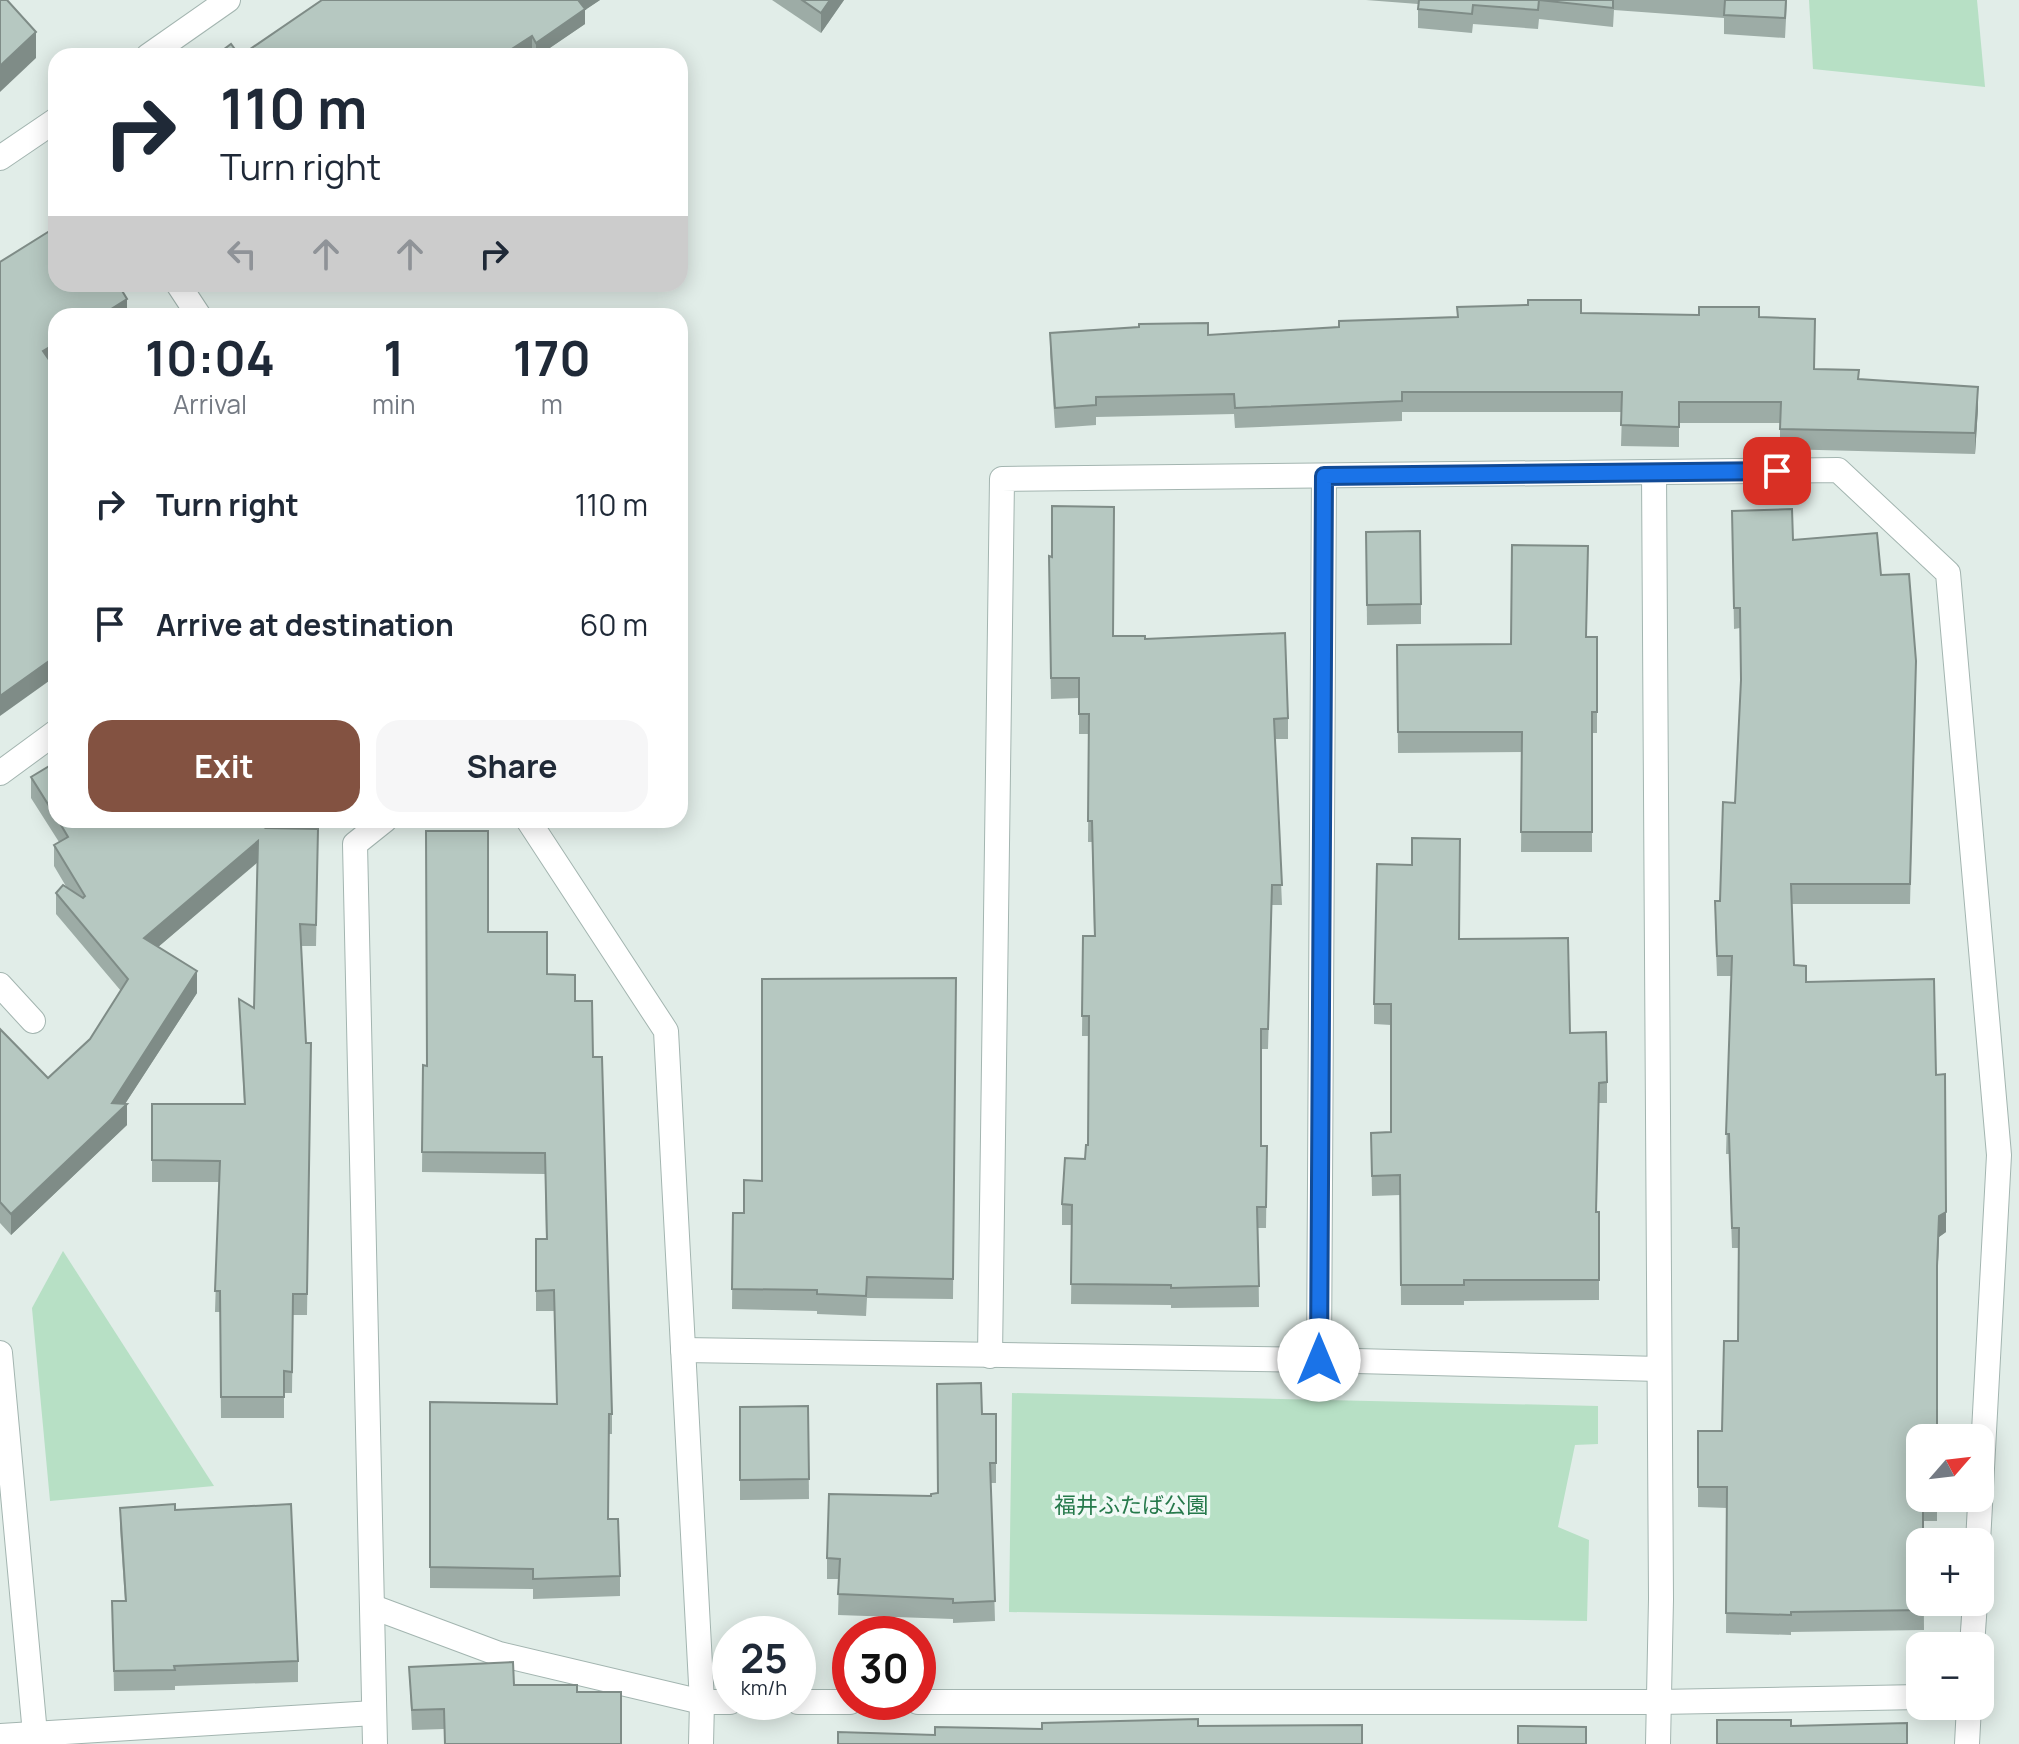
<!DOCTYPE html>
<html lang="en">
<head>
<meta charset="utf-8">
<style>
  :root { --surface:#fff; --page:#f6f6f7; --text:#1f2937; --muted:#747a83; --accent:#835241 }
  body { margin:0; font-family:Manrope,"Noto Sans JP",sans-serif; background:var(--page); color:var(--text); height:100vh; display:flex; flex-direction:column; font-size:30px; white-space:nowrap }
  * { box-sizing:border-box; margin:0 }
  p { font-size:26px; color:var(--muted) }
  .icon { flex:none; width:44px; height:44px; fill:none; stroke:currentColor; stroke-width:2; stroke-linecap:round; stroke-linejoin:round }
  .map { position:relative; flex:1; overflow:hidden }
  .details { position:absolute; left:48px; top:308px; width:640px; height:520px; display:flex; flex-direction:column; background:var(--surface); border-radius:24px; box-shadow:0 4px 20px #0003 }
  .details>* { flex:none }
  .hud { position:absolute; left:48px; top:48px; width:640px; height:244px; border-radius:24px; box-shadow:0 4px 20px #0003; background:#fff; color:var(--text); overflow:hidden }
  .needle { width:52px; rotate:62deg }
  .fabs { position:absolute; left:1906px; top:1424px; display:grid; gap:16px }
  .fabs a { display:grid; place-items:center; width:88px; height:88px; border-radius:16px; background:var(--surface); box-shadow:0 4px 20px #0003; font-size:40px }
  .speed { position:absolute; left:712px; top:1616px; display:flex; gap:16px; font-size:40px; font-weight:700; text-align:center }
  .speed>* { display:grid; place-content:center; width:104px; height:104px; border-radius:50%; background:var(--surface); box-shadow:0 4px 20px #0003; line-height:1 }
  .speed small { font-size:20px; font-weight:400 }
  .speed .limit { border:12px solid #d22; background:#fff; color:#111 }
  .pin { position:absolute; display:grid; place-items:center; width:68px; height:68px; color:#fff; margin:-34px; border-radius:16px; box-shadow:0 4px 12px #0006 }
  .me { position:absolute; width:88px; margin:-44px; rotate:0deg; stroke-linejoin:round; filter:drop-shadow(0 0 6px #0008) }
  .turn { display:flex; align-items:center; gap:28px; height:168px; padding:0 40px; font-size:36px }
  .turn .icon { width:104px; height:104px; stroke-width:2.5 }
  .turn b { display:block; font-size:56px; line-height:68px }
  .lanes { display:flex; align-items:center; height:76px; padding:0 40px; background:#0003; justify-content:center; gap:40px; direction:ltr }
  .lanes .off { opacity:.35 }
  .eta { display:flex; justify-content:space-evenly; align-items:center; height:136px; text-align:center }
  .eta b { font-size:48px; font-weight:700; line-height:56px }
  .cta { display:flex; gap:16px; margin-top:auto; padding:16px 40px }
  .cta a { flex:1; height:92px; border-radius:24px; background:var(--accent); color:#fff; font-size:32px; font-weight:700; line-height:92px; text-align:center }
  .cta a+a { background:var(--page); color:var(--text) }
  ul { padding:0; list-style:none }
  li { display:flex; align-items:center; gap:24px; height:120px; padding:0 40px }
  li div { flex:1 }
  li b { display:block; font-size:30px }
  li em { font-style:normal }
  .map>svg:first-child { display:block }
  .green { fill:#b7e0c5 }
  .lines { fill:none; stroke-linecap:round; stroke-linejoin:round }
  .minor-casing { stroke:#a3b5b0; stroke-width:26 }
  .minor { stroke:#fff; stroke-width:24 }
  .wall { fill:#9daca6 }
  .shaded-wall { fill:#7f8c87 }
  .building { fill:#b6c8c1; stroke:#7f8c87; stroke-width:2 }
  .route-casing { stroke:#114b97; stroke-width:20 }
  .route { stroke:#1a73e8; stroke-width:14 }
  .labels { text-anchor:middle; stroke-width:7; stroke-linejoin:round; paint-order:stroke }
  .park-label { font-size:22px; fill:#26794b; stroke:#f1f9f6 }
</style>
</head>
<body>
<div class="map">
<svg width="2019" height="1744" viewBox="0 0 2019 1744">
  <rect width="100%" height="100%" fill="#e1ede8"/>
  <g class="green">
    <polygon points="1809,0 1977,0 1985,87 1813,69"/>
    <polygon points="63,1251 214,1486 50,1501 32,1308"/>
    <polygon points="1012,1393 1598,1406 1598,1444 1575,1445 1558,1527 1589,1540 1587,1621 1009,1612"/>
  </g>
  <g class="lines">
    <defs>
      <g id="minor">
        <polyline points="148,56 228,0"/>
        <polyline points="0,158 56,120"/>
        <polyline points="178,284 199,316"/>
        <polyline points="1654,472 1661,1599 1658,1744"/>
        <polyline points="0,773 56,732"/>
        <polyline points="528,820 666,1031 702,1702 701,1744"/>
        <polyline points="0,985 33,1021"/>
        <polyline points="683,1350 1319,1360 1659,1369"/>
        <polyline points="0,1353 35,1734"/>
        <polyline points="990,1356 1002,479 1838,470 1948,573 1999,1155 1978,1542"/>
        <polyline points="1319,1360 1324,476"/>
        <polyline points="373,1607 499,1654 702,1702 730,1702"/>
        <polyline points="1972,1646 1975,1602"/>
        <polyline points="798,1702 850,1702"/>
        <polyline points="918,1702 1659,1702 1920,1697"/>
        <polyline points="0,1736 374,1713"/>
        <polyline points="375,1744 355,844 385,820"/>
        <polyline points="1967,1744 1969,1706"/>
      </g>
    </defs>
    <use href="#minor" class="minor-casing"/>
    <use href="#minor" class="minor"/>
  </g>
  <g class="wall">
    <polygon points="322,0 600,0 585,10 585,24 538,56 535,56 532,50 240,56"/>
    <polygon points="772,0 844,0 821,33"/>
    <polygon points="1366,0 1787,0 1785,38 1724,34 1724,18 1614,10 1613,27 1539,19 1538,29 1473,24 1472,33 1418,28 1418,4"/>
    <polygon points="1581,313 1759,317 1814,369 1978,408 1975,454 1780,449 1780,423 1679,423 1679,447 1621,446 1622,412 1402,412 1402,421 1235,428 1234,414 1096,417 1096,425 1055,428 1050,353 1050,333 1208,335"/>
    <polygon points="1732,511 1793,540 1881,575 1916,682 1910,904 1792,904 1794,965 1806,982 1936,1075 1946,1232 1939,1237 1937,1286 1937,1521 1923,1521 1924,1630 1791,1632 1791,1635 1726,1633 1727,1508 1698,1507 1698,1431 1722,1431 1738,1341 1739,1248 1732,1248 1729,1154 1726,1154 1731,976 1717,976 1715,922 1715,901 1720,901 1735,803 1741,684 1740,628 1734,629"/>
    <polygon points="1366,532 1421,604 1421,624 1367,625"/>
    <polygon points="1049,577 1113,636 1145,639 1288,718 1288,739 1275,739 1282,905 1272,905 1268,1049 1261,1049 1261,1146 1267,1146 1266,1228 1258,1228 1259,1307 1171,1308 1171,1305 1071,1304 1072,1225 1062,1225 1062,1204 1085,1159 1088,1145 1089,1036 1082,1036 1083,936 1094,936 1092,842 1088,842 1089,734 1079,734 1079,698 1051,699"/>
    <polygon points="1586,637 1597,637 1597,733 1592,733 1592,852 1521,852 1522,752 1398,753 1397,645 1511,644"/>
    <polygon points="56,762 56,820 315,820 301,829 318,850 316,946 301,946 306,1043 311,1043 307,1315 293,1315 292,1393 284,1393 284,1418 221,1418 220,1312 215,1312 219,1182 152,1182 152,1104 244,1104 239,999 254,1008 257,862 158,947 197,993 125,1104 127,1125 11,1235 0,1223 0,1029 48,1078 90,1039 121,991 56,914 56,893 67,888 54,866 54,845 59,842 31,798 31,777"/>
    <polygon points="488,932 547,974 575,1001 593,1057 612,1414 612,1434 609,1434 608,1519 620,1576 620,1596 533,1599 533,1589 430,1588 430,1402 557,1404 554,1311 536,1311 536,1239 546,1239 545,1174 422,1172 423,1065 427,1066"/>
    <polygon points="1459,939 1570,1033 1607,1082 1607,1103 1599,1103 1596,1212 1599,1212 1599,1300 1464,1301 1464,1305 1401,1305 1400,1195 1372,1196 1371,1133 1391,1132 1391,1025 1374,1024 1374,1004"/>
    <polygon points="956,978 953,1299 867,1298 866,1316 817,1314 817,1311 732,1309 733,1213 744,1213 762,1181"/>
    <polygon points="808,1406 809,1499 740,1500 740,1407"/>
    <polygon points="982,1414 996,1414 996,1483 991,1483 995,1621 953,1623 953,1619 838,1615 839,1579 827,1579 827,1558 938,1493"/>
    <polygon points="120,1508 175,1510 298,1661 298,1682 175,1686 175,1690 114,1691 112,1601 125,1601 120,1528"/>
    <polygon points="409,1667 514,1685 577,1692 621,1744 444,1744 444,1729 412,1730"/>
  </g>
  <g class="shaded-wall">
    <polygon points="578,0 600,0 585,10 585,24 538,56 536,56 536,43"/>
    <polygon points="830,0 844,0 821,33 821,13"/>
    <polygon points="36,32 36,58 0,92 0,66"/>
    <polygon points="532,36 532,50 523,56 501,56"/>
    <polygon points="127,299 127,316 100,316"/>
    <polygon points="56,343 56,364 43,372 43,351"/>
    <polygon points="1978,387 1978,408 1975,454 1975,433"/>
    <polygon points="56,656 56,676 0,716 0,696"/>
    <polygon points="280,820 315,820 267,850 267,828"/>
    <polygon points="258,841 258,862 144,959 144,938"/>
    <polygon points="197,971 197,993 123,1107 127,1104 127,1125 11,1235 11,1214 112,1103"/>
    <polygon points="1946,1212 1946,1232 1939,1237 1937,1286 1939,1216"/>
  </g>
  <g class="building">
    <polygon points="0,0 7,0 36,32 0,66"/>
    <polygon points="322,0 578,0 585,9 536,43 532,36 501,56 215,56 231,44 240,56"/>
    <polygon points="802,0 830,0 821,13"/>
    <polygon points="1419,0 1539,0 1538,10 1473,5 1472,14 1418,9"/>
    <polygon points="1539,0 1613,0 1613,8"/>
    <polygon points="1725,0 1786,0 1785,18 1724,15"/>
    <polygon points="56,227 56,284 118,284 127,299 100,316 56,316 56,343 43,351 56,370 56,656 0,696 0,262"/>
    <polygon points="1528,300 1581,300 1581,313 1699,315 1699,307 1759,307 1759,317 1815,319 1814,369 1859,370 1858,379 1978,387 1975,433 1780,429 1781,402 1679,402 1679,427 1621,425 1622,392 1402,392 1402,401 1235,408 1234,394 1096,397 1096,405 1055,408 1050,333 1139,327 1139,324 1208,323 1208,335 1339,327 1339,321 1458,317 1457,307 1528,305"/>
    <polygon points="1052,506 1114,507 1113,636 1145,636 1145,639 1285,633 1288,718 1274,719 1282,885 1272,885 1268,1029 1261,1029 1261,1146 1267,1146 1266,1207 1257,1207 1259,1286 1171,1288 1171,1285 1071,1284 1072,1205 1062,1204 1065,1158 1085,1159 1086,1145 1088,1145 1089,1016 1082,1016 1083,936 1095,936 1092,821 1088,821 1089,714 1079,714 1079,678 1051,678 1049,556 1052,557"/>
    <polygon points="1792,509 1793,540 1877,533 1881,575 1909,574 1916,661 1910,884 1791,884 1794,965 1806,966 1806,982 1934,979 1936,1075 1945,1074 1946,1212 1939,1216 1937,1266 1937,1438 1920,1438 1920,1498 1937,1498 1937,1501 1923,1501 1923,1542 1920,1542 1920,1602 1924,1602 1924,1610 1791,1612 1791,1615 1726,1613 1727,1487 1698,1487 1698,1431 1722,1431 1724,1341 1738,1341 1739,1228 1732,1228 1729,1134 1726,1134 1732,956 1717,956 1715,901 1720,901 1723,802 1735,803 1741,680 1740,608 1734,608 1732,511"/>
    <polygon points="1420,531 1421,604 1367,605 1366,532"/>
    <polygon points="1512,545 1588,546 1586,637 1597,637 1597,712 1592,712 1592,832 1521,832 1522,732 1398,732 1397,645 1511,644"/>
    <polygon points="56,762 56,817 31,777"/>
    <polygon points="58,820 280,820 267,828 318,829 316,925 300,924 306,1043 311,1043 307,1294 293,1294 292,1372 284,1371 284,1397 221,1397 220,1291 215,1291 220,1161 152,1160 152,1104 245,1104 239,999 254,1008 258,841 144,938 197,971 112,1103 127,1104 11,1214 0,1202 0,1029 48,1078 90,1039 128,979 56,893 63,885 83,898 85,896 54,845 68,837"/>
    <polygon points="426,831 488,831 488,932 547,932 547,974 575,975 575,1001 592,1001 593,1057 602,1057 612,1414 609,1414 608,1519 618,1519 620,1576 533,1579 533,1569 430,1567 430,1402 557,1404 554,1290 536,1291 536,1239 547,1239 545,1153 422,1152 423,1065 427,1066"/>
    <polygon points="1412,838 1460,839 1459,939 1568,938 1570,1033 1606,1032 1607,1082 1599,1083 1596,1212 1599,1212 1599,1280 1464,1280 1464,1285 1401,1285 1400,1175 1372,1176 1371,1133 1391,1132 1391,1004 1374,1004 1377,864 1412,865"/>
    <polygon points="956,978 953,1279 867,1277 866,1296 817,1294 817,1290 732,1289 733,1213 744,1213 744,1180 762,1181 762,979"/>
    <polygon points="981,1383 982,1414 996,1414 996,1463 990,1463 995,1601 953,1603 953,1599 838,1594 840,1559 827,1558 829,1494 931,1496 931,1494 938,1493 937,1384"/>
    <polygon points="808,1406 809,1479 740,1480 740,1407"/>
    <polygon points="175,1504 175,1510 291,1504 298,1661 174,1666 175,1670 114,1671 112,1601 126,1601 120,1508"/>
    <polygon points="513,1662 514,1685 577,1685 577,1692 621,1692 621,1744 445,1744 444,1709 412,1710 409,1667"/>
    <polygon points="1198,1719 1198,1726 1362,1725 1362,1744 838,1744 838,1732 935,1735 935,1727 1042,1729 1042,1723"/>
    <polygon points="1717,1720 1791,1720 1791,1726 1907,1723 1907,1744 1717,1744"/>
    <polygon points="1518,1726 1586,1727 1586,1744 1518,1744"/>
  </g>
  <g class="lines">
    <defs>
      <polyline id="route" points="1319,1360 1324,476 1777,471"/>
    </defs>
    <use href="#route" class="route-casing"/>
    <use href="#route" class="route"/>
  </g>
  <g class="labels">
    <g class="park-label">
      <text x="1131" y="1513">福井ふたば公園</text>
    </g>
  </g>
</svg>
<div class="fabs">
<a><svg class="needle" viewBox="-14 -14 28 28"><path d="M0-13l5 13h-10z" fill="#e53935"/><path d="M0 13l5-13h-10z" fill="#747a83"/></svg></a>
<a>+</a>
<a>−</a>
</div>
<div class="speed"><div>25<small>km/h</small></div><div class="limit">30</div></div>
<div class="pin" style="left:1777px;top:471px;background:#d93025"><svg class="icon" aria-label="arrive" viewBox="0 0 24 24"><path d="M6 21V4h12l-3 4 3 4H6"/></svg></div>
<svg class="me" style="left:1319px;top:1360px" viewBox="-20 -20 40 40"><circle r="19" fill="#fff"/><path d="M0-13L10 11 0 6-10 11z" fill="#1a73e8"/></svg>
<div class="hud">
<div class="turn"><svg class="icon" aria-label="right" viewBox="0 0 24 24"><path d="M7 20v-9h11M14 6l5 5-5 5"/></svg><div><b>110 m</b>Turn right</div></div>
<div class="lanes"><svg class="icon off" aria-label="left" viewBox="0 0 24 24"><path d="M17 20v-9H6M10 6l-5 5 5 5"/></svg><svg class="icon off" aria-label="ahead" viewBox="0 0 24 24"><path d="M12 20V5M6 11l6-6 6 6"/></svg><svg class="icon off" aria-label="ahead" viewBox="0 0 24 24"><path d="M12 20V5M6 11l6-6 6 6"/></svg><svg class="icon" aria-label="right" viewBox="0 0 24 24"><path d="M7 20v-9h11M14 6l5 5-5 5"/></svg></div>
</div>
<section class="details">
<div class="eta">
<div><b>10:04</b><p>Arrival</p></div>
<div><b>1</b><p>min</p></div>
<div><b>170</b><p>m</p></div>
</div>
<ul>
<li><svg class="icon" aria-label="right" viewBox="0 0 24 24"><path d="M7 20v-9h11M14 6l5 5-5 5"/></svg><div><b>Turn right</b></div><em>110 m</em></li>
<li><svg class="icon" aria-label="arrive" viewBox="0 0 24 24"><path d="M6 21V4h12l-3 4 3 4H6"/></svg><div><b>Arrive at destination</b></div><em>60 m</em></li>
</ul>
<div class="cta"><a>Exit</a><a>Share</a></div>
</section>
</div>
</body>
</html>
